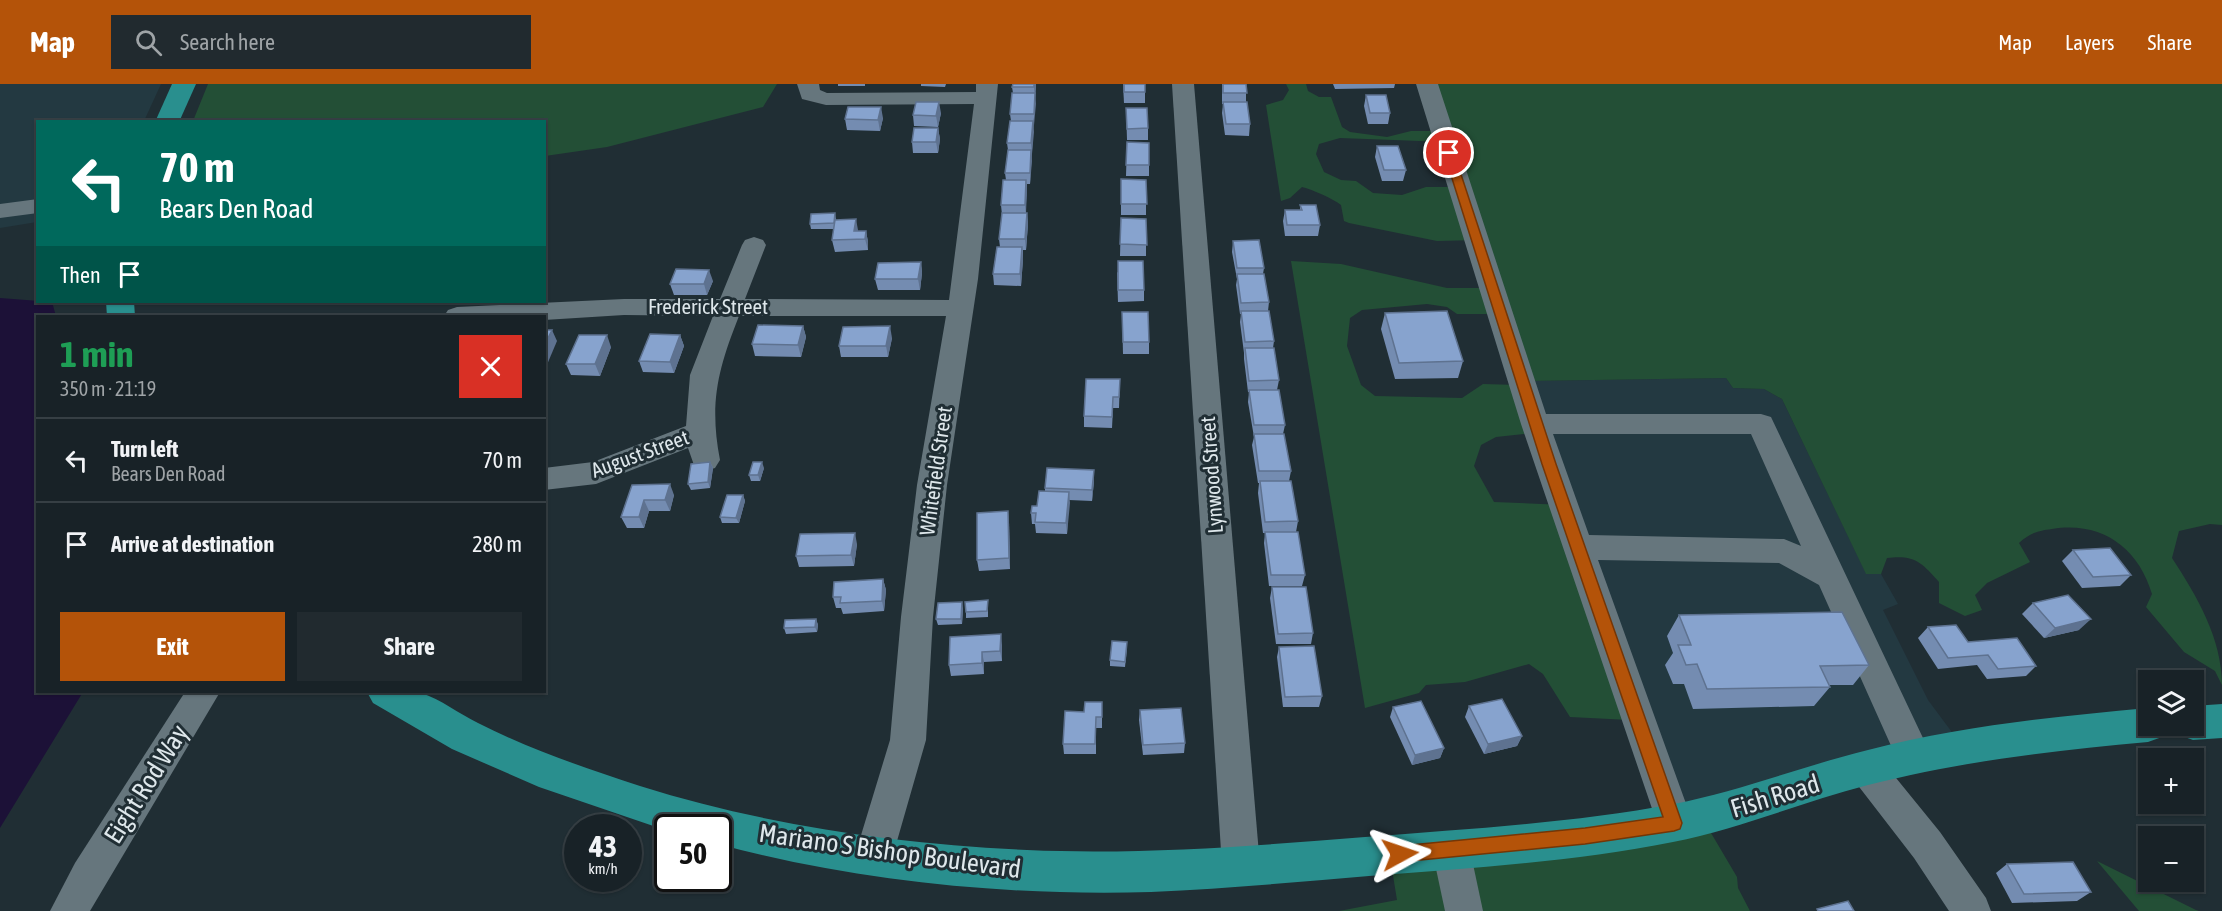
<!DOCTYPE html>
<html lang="en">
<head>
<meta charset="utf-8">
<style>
  :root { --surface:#182227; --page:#212a2f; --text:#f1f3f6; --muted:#9fa4a7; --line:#363f44; --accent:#b45309 }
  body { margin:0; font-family:"Asap Condensed",sans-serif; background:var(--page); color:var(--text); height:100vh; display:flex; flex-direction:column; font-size:22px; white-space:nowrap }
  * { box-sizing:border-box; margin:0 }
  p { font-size:20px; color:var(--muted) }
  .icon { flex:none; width:33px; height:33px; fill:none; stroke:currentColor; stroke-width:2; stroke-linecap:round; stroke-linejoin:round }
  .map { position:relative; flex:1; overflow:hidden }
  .drawer { position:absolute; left:36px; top:231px; width:510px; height:378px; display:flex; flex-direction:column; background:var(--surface); border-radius:0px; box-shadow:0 2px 4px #0004,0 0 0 2px var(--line) }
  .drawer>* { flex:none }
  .banner { position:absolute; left:36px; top:36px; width:510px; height:183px; border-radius:0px; box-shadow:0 2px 4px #0004,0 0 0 2px var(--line); background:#00695c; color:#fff; overflow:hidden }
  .fabs { position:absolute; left:2138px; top:586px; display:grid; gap:12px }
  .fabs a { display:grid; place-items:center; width:66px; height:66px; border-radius:0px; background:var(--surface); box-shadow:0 2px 4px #0004,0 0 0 2px var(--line); font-size:30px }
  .speed { position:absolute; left:564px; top:730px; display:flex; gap:12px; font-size:30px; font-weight:700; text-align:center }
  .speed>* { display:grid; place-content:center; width:78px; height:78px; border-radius:50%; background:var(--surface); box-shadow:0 2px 4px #0004,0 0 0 2px var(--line); line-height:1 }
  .speed small { font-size:15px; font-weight:400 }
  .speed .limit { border:3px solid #111; border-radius:9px; background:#fff; color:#111 }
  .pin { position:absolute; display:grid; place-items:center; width:51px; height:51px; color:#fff; margin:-26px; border:3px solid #fff; border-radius:50%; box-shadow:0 2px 6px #0007 }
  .me { position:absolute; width:66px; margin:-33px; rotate:85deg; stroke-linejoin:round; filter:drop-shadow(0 0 4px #0008) }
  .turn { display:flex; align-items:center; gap:21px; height:126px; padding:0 24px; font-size:27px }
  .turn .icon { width:78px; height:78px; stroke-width:2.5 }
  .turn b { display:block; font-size:42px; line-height:51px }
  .then { display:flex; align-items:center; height:57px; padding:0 24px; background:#0003; gap:12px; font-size:22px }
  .round { display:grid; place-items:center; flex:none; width:63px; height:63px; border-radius:0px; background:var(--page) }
  .head { display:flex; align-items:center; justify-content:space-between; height:102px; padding:0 24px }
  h1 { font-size:36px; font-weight:700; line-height:45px; color:#1e9e55 }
  .button { display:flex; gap:12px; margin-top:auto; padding:12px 24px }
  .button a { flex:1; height:69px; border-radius:0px; background:var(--accent); color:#fff; font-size:24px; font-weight:700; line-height:69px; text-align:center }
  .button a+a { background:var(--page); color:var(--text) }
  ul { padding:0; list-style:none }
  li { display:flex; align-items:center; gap:18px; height:84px; padding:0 24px; border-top:2px solid var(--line) }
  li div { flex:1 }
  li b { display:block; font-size:22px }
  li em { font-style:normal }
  header { display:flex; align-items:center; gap:36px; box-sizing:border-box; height:84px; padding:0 30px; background:var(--accent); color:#fff }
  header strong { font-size:28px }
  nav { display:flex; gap:33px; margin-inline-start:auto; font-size:21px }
  .search { width:420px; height:54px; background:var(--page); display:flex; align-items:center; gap:15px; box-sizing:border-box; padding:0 21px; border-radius:0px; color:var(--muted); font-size:22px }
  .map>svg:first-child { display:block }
  .built { fill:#233941 }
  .green { fill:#234f36; fill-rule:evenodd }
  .water { fill:#1c1137 }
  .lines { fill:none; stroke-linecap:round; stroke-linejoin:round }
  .minor { fill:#66767d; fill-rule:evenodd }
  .major { fill:#298f8e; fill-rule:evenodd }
  .wall { fill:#748cb1 }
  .shaded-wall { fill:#5e7290 }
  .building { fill:#87a3ce; stroke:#5e7290; stroke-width:1.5 }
  .route { fill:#b45309; stroke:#753606; stroke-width:1.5 }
  .labels { text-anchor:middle; stroke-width:6; stroke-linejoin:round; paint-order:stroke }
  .street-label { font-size:21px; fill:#dee7eb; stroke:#202e34 }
  .near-street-label { font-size:26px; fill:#dee7eb; stroke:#202e34 }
</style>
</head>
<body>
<header>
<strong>Map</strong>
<div class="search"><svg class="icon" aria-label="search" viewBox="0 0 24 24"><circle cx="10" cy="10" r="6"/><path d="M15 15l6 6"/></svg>Search here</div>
<nav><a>Map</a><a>Layers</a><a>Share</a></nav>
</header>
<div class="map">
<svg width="2222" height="827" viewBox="0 0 2222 827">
  <rect width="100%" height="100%" fill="#202e34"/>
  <g class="built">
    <polygon points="0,0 161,0 144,37 38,38 37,138 0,144"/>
    <polygon points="1726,294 1733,304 1764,305 1782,315 1866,489 1881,490 1898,520 1883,526 1928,616 1960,659 1673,732 1526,297"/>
  </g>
  <g class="green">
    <polygon points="208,0 777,0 763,23 607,63 545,72 544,38 193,37"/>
    <path d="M 1286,0 L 1306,0 L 1308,7 L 1319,13 L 1331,13 L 1342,43 L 1350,48 L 1387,53 L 1411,47 L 1445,47 L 1432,0 L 2222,0 L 2222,441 L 2210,440 L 2179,447 L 2172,474 C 2197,512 2222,555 2222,601 L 2215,587 L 2184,568 L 2146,523 L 2152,510 C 2138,463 2101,437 2052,445 C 2037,447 2030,449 2019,459 L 2030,478 L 1987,499 L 1975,511 L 1982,526 L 1965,532 L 1939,519 L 1939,498 C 1921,478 1915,471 1887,474 L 1881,490 L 1866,490 L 1782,315 L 1764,305 L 1733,304 L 1726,294 L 1528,297 L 1494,230 L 1457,230 L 1447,223 L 1427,220 L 1362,226 L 1350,234 L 1347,262 L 1361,301 L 1375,312 L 1462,314 L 1483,300 L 1518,301 L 1542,348 L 1496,353 L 1481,361 L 1474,382 L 1494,418 L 1565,421 L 1630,636 L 1570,633 L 1543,590 L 1529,580 L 1465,598 L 1426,601 L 1419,609 L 1365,624 L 1291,177 L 1341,180 L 1447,204 L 1485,204 L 1478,156 L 1437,157 L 1349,139 L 1344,137 L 1341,121 C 1332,114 1313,106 1302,103 L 1290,114 L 1281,117 L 1266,21 L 1283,16 L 1289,6 ZM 1340,54 L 1447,58 L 1462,103 L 1426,103 L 1402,111 L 1373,109 L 1356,97 L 1341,96 L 1324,88 L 1316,70 L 1319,60 Z"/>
    <polygon points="1701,732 1737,793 1738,804 1750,827 1339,827 1397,816 1390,773"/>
    <polygon points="2097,777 2196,826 2199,827 2139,827"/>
  </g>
  <polygon class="water" points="0,214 52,218 56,232 38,232 38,608 83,608 0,744"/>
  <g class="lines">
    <g class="minor">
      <path d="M 797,0 L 819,0 L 820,6 L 827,9 L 976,8 L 976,0 L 998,0 L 978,195 L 947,401 L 933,533 L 926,656 L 893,771 L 887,784 L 874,789 L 861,784 L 855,771 L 890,656 L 901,533 L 917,401 L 946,232 L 739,232 C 718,285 709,319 720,376 L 715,384 L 705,387 L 695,384 L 688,364 L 596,400 L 544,406 L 544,384 L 593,378 L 686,342 L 690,291 L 713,232 L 624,231 L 544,236 L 544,232 L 444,232 L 448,226 L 457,223 L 624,215 L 720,215 L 742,161 L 745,156 L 754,153 L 763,156 L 766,161 L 745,215 L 949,216 L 974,20 L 826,21 L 802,15 Z"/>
      <polygon points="1172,0 1194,0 1260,782 1254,795 1241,800 1228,795 1222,782"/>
      <path d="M 1416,0 L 1438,0 L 1546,330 L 1761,330 L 1771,333 L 1932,673 L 1927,684 L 1914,689 L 1901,684 L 1819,501 L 1779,479 L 1598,476 L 1693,739 L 1687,751 L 1674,756 L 1661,751 L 1521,340 ZM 1553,350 L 1751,350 L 1801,462 L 1784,455 L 1589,451 Z"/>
      <polygon points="38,115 38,129 0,134 0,120"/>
      <polygon points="185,608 220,608 90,827 50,827 75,779"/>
      <polygon points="1866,668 1879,673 1940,748 1986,814 1991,827 1949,827 1914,774 1853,695 1848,684 1853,673"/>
      <polygon points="1451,748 1464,753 1470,766 1483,827 1445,827 1432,766 1438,753"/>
    </g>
    <g class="major">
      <polygon points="172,0 196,0 179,38 155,38"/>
      <polygon points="106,218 134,218 135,232 107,232"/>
      <path d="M 367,608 C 383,607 407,604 421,609 C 441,615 459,630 478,639 C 529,665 585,684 640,702 C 764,741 897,760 1027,766 C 1140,771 1252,762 1365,753 C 1468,745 1572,739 1674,720 C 1740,707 1803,682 1868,666 C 1963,642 2051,633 2148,624 L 2148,642 L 2167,642 L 2162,653 L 2148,658 C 2050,667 1964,677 1868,701 C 1802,718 1739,745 1673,758 C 1573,778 1470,784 1369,792 C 1296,798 1224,805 1151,808 C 1008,812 858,798 718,760 L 718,744 L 668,744 L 668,747 L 539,703 L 452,665 L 373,619 Z"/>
      <polygon points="2222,620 2222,654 2193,656 2179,651 2175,642 2193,642 2193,622"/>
    </g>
  </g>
  <g class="wall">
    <rect x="838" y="0" width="27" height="2"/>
    <polygon points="921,0 946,0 945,3 921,2"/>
    <polygon points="1036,0 1030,100 1027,100 1026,129 1027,129 1028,140 1026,166 1023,166 1023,175 1021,202 994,201 993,190 1000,163 999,155 1002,131 1001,121 1006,96 1005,89 1008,66 1007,59 1011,37 1010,30 1013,9 1012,3"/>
    <polygon points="1123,0 1145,8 1145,19 1124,19"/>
    <polygon points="1222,0 1246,0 1246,18 1250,40 1249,52 1225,51 1222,29 1223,20 1222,20"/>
    <polygon points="1333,0 1395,0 1394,4 1335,5"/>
    <polygon points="1366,11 1390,29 1388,40 1368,40 1364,22"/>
    <polygon points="1126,24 1148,44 1148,56 1127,56"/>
    <polygon points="941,29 938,43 914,42 913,31"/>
    <polygon points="883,34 880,47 847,46 845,35"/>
    <polygon points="938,44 940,55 938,69 913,69 912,58"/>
    <polygon points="1127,58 1149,59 1149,92 1126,92"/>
    <polygon points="1377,62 1406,86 1403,97 1382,97 1375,73"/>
    <polygon points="1121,95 1146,96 1146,131 1121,131"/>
    <polygon points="1300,121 1320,141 1318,152 1285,152 1283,137 1285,126 1300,126"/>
    <polygon points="835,129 836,136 858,147 866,147 868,158 868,166 835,168 832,156 834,145 811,145 810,140"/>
    <polygon points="1121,134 1146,135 1146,172 1120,172"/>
    <polygon points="1233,157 1264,184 1263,190 1269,218 1268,227 1274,257 1273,264 1279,296 1277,306 1285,341 1283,350 1291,387 1289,397 1298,437 1296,448 1305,491 1302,502 1269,502 1264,459 1265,449 1263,449 1258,409 1259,399 1258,399 1252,361 1254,353 1248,318 1249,308 1248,308 1244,275 1244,269 1240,238 1241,230 1240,230 1236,201 1237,195 1232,168"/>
    <polygon points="921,178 922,189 920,206 878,206 875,195"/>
    <polygon points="1117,188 1144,206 1144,217 1118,218"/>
    <polygon points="713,197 707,211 674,211 670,200"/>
    <polygon points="1122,228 1149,258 1149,270 1123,270"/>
    <polygon points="1385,229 1463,277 1458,294 1395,295 1381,245"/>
    <polygon points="803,242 806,253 801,273 755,272 752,260"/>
    <polygon points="680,251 684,262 674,289 643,288 639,277"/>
    <polygon points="892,254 888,273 841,273 839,262"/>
    <polygon points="611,263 600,292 571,291 566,280"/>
    <polygon points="1120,295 1119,324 1113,324 1112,344 1084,343 1084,332"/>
    <polygon points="710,378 713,384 710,404 691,406 688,400"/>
    <polygon points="764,384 760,397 751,397 749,391"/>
    <polygon points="1094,397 1092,417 1069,416 1067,450 1036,449 1035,440 1032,440 1031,429 1037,422 1045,407 1045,404"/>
    <polygon points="632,401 674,411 670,427 649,427 644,444 627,444 621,433"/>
    <polygon points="743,411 745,417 739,439 722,439 720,433"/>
    <polygon points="1009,438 1010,485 979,487 977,476"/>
    <polygon points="857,460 854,482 799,483 796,472"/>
    <polygon points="2073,466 2131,491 2120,502 2082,504 2062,477"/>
    <polygon points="883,495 886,506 884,527 843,530 841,524 836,524 833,513"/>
    <polygon points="1272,503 1313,549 1311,560 1276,560 1270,514"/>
    <polygon points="2033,519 2079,546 2044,554 2022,530"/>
    <polygon points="988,522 988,533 966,534 966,528"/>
    <polygon points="963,524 962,540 938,541 936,535"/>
    <polygon points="1679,531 1869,581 1853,601 1829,601 1830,603 1814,622 1693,625 1684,600 1673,600 1665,581 1673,569 1667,552"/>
    <polygon points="816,535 818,541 817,548 786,550 784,544"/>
    <polygon points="1928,543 1968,558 2036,582 2026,592 1987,595 1977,581 1938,585 1918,554"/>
    <polygon points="950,553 1002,561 1002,577 984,578 984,590 951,592 949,581"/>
    <polygon points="1279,563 1322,612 1319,623 1283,623 1277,573"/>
    <polygon points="1127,564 1125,583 1110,582 1110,576"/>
    <polygon points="1102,618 1102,644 1096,644 1096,670 1064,670 1063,660 1084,628"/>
    <polygon points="1469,622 1522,652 1517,662 1484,670 1465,633"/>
    <polygon points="1393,623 1444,664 1440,674 1412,681 1390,633"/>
    <polygon points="1140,626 1185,659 1184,669 1143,671 1139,636"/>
    <polygon points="2007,780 2091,808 2077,817 2012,819 1996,789"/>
  </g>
  <g class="shaded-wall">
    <polygon points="1034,0 1036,0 1035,14 1034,3"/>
    <polygon points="1035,9 1036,20 1034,41 1034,30"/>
    <polygon points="939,18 941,29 938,43 936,32"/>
    <polygon points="881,23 883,34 880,47 878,36"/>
    <polygon points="1033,37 1034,48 1032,70 1031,59"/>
    <polygon points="938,44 940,55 938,69 936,58"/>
    <polygon points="1031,66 1032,77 1030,100 1030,89"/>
    <polygon points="1026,96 1027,107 1025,132 1025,121"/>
    <polygon points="1027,129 1028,140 1026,166 1025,155"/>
    <polygon points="856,135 858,146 857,155 854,147"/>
    <polygon points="866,147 868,158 868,166 865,155"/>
    <polygon points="1022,163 1023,175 1021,202 1020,190"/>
    <polygon points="921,178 922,189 920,206 918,195"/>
    <polygon points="709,186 713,197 707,211 704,200"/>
    <polygon points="803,242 806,253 801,273 798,261"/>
    <polygon points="890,242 892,254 888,273 886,262"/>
    <polygon points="552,246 557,257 546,283 544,280 544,262"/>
    <polygon points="607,251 611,263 600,292 595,280"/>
    <polygon points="680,251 684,262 674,289 670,278"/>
    <polygon points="710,378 713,384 710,404 708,398"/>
    <polygon points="762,378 764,384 760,397 758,391"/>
    <polygon points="1094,386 1094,397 1092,417 1092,406"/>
    <polygon points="670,400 674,411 670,427 665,416"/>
    <polygon points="1069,408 1070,419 1067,450 1066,439"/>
    <polygon points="743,411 745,417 739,439 736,434"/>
    <polygon points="644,416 649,427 644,444 639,433"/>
    <polygon points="1008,427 1009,438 1010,485 1009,474"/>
    <polygon points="855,449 857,460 854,482 851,471"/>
    <polygon points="883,495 886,506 884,527 882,517"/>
    <polygon points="962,518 963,524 962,540 961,535"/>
    <polygon points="816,535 818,541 817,548 815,543"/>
    <polygon points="2091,535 2079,546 2044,554 2055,544"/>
    <polygon points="1001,550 1002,561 1002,577 1000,567"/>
    <polygon points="982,568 984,578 984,590 982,579"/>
    <polygon points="1522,652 1517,662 1484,670 1488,660"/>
    <polygon points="1444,664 1440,674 1412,681 1415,671"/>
  </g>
  <g class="building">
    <polygon points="1013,0 1034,0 1034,3 1012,3"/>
    <rect x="1124" y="0" width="21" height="8"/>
    <polygon points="1223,0 1246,0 1247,9 1223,9"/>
    <polygon points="1012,9 1035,9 1034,30 1010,30"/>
    <polygon points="1366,11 1386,11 1390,29 1370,29"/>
    <polygon points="916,18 939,18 936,32 913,31"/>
    <polygon points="1223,18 1247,18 1250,40 1226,40"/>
    <polygon points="848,23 881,23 878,36 845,35"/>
    <polygon points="1126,24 1147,24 1148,44 1127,45"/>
    <polygon points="1010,37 1033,37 1031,59 1007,59"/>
    <polygon points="914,44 938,44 936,58 912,58"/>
    <polygon points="1127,58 1149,59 1149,81 1126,81"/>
    <polygon points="1377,62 1398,62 1406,86 1384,86"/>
    <polygon points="1008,66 1031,66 1030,89 1005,89"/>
    <polygon points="1121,95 1146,96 1147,120 1121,120"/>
    <polygon points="1003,96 1026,96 1025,121 1001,121"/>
    <polygon points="1300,121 1316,121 1320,141 1287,141 1285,126 1302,126"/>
    <polygon points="835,129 834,139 810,140 811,130"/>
    <polygon points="1002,129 1027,129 1025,155 999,155"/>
    <polygon points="1121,134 1146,135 1147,161 1120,160"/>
    <polygon points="856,135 854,147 866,147 865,155 832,156 835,136"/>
    <polygon points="1259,156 1264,184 1237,184 1233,157"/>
    <polygon points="997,163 1022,163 1020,190 993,190"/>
    <polygon points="1118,177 1143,177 1144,206 1118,206"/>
    <polygon points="921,178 918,195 875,195 878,179"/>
    <polygon points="676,185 709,186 704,200 670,200"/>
    <polygon points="1237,190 1264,190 1269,218 1241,219"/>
    <polygon points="1241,227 1269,227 1274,257 1245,258"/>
    <polygon points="1447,227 1463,277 1399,279 1385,229"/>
    <polygon points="1122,228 1148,228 1149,258 1123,258"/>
    <polygon points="758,241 803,242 798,261 752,260"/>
    <polygon points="890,242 886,262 839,262 843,243"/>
    <polygon points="544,246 552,246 544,262"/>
    <polygon points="650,250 680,251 670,278 639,277"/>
    <polygon points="579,251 607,251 595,280 566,280"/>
    <polygon points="1245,264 1274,264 1279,296 1249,297"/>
    <polygon points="1086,295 1120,295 1119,313 1113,313 1112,333 1084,332"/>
    <polygon points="1249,306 1279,306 1285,341 1254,341"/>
    <polygon points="1254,350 1284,350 1291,387 1259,387"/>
    <polygon points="710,378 708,398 688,400 691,380"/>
    <polygon points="753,378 762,378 758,391 749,391"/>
    <polygon points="1047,384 1094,386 1092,406 1045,404"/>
    <polygon points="1260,397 1291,397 1298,437 1265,438"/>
    <polygon points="670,400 665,416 644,416 639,433 621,433 632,401"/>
    <polygon points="1039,407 1069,408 1066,439 1035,438 1036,429 1031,429 1032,422 1037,422"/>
    <polygon points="727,411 743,411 736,434 720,433"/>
    <polygon points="1008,427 1009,474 977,476 977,429"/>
    <polygon points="1265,448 1298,448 1305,491 1271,491"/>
    <polygon points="855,449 851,471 796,472 800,450"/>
    <polygon points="2110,464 2131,491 2093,493 2073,466"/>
    <polygon points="883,495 882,517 840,519 841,513 833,513 834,498"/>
    <polygon points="1272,503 1306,503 1313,549 1278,550"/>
    <polygon points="2068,511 2091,535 2055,544 2033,519"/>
    <polygon points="988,516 987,527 966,528 965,518"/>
    <polygon points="962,518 961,535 936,535 938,519"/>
    <polygon points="1842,528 1869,581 1820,582 1830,603 1707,605 1697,580 1686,581 1678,561 1691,561 1679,531"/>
    <polygon points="816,535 815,543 784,544 785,536"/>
    <polygon points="1956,541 1968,558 2017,554 2036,582 1998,585 1988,571 1948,574 1928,543"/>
    <polygon points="1001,550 1000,567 982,568 982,579 949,581 950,553"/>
    <polygon points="1112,557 1127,558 1125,578 1110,576"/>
    <polygon points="1314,562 1322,612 1285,613 1279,563"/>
    <polygon points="1502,615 1522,652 1488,660 1469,622"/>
    <polygon points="1421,617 1444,664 1415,671 1393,623"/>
    <polygon points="1085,618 1102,618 1102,633 1096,633 1095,660 1063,660 1065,627 1084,628"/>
    <polygon points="1181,624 1185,659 1143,661 1140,626"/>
    <polygon points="2073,778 2091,808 2024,810 2007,780"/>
    <polygon points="1848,817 1854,827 1818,827 1817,825"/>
  </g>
  <polygon class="route" points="1449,65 1454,69 1556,380 1682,739 1680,745 1674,747 1585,760 1400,778 1394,776 1391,770 1394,764 1400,762 1585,744 1663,733 1542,380 1444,69"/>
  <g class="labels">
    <g class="street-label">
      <text x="708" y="230">Frederick Street</text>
      <text transform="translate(640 370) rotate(-20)" y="7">August Street</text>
      <text transform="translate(936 387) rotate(-82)" y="7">Whitefield Street</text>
      <text transform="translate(1212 391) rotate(-94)" y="7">Lynwood Street</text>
    </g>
    <g class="near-street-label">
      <text transform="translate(146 700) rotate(-58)" y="9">Eight Rod Way</text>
      <text transform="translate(1775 712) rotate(-17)" y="9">Fish Road</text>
      <text transform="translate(890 767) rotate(8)" y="9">Mariano S Bishop Boulevard</text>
    </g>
  </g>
</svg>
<div class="fabs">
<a><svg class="icon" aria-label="layers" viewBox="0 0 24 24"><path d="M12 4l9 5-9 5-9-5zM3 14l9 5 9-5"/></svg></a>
<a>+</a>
<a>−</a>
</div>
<div class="speed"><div>43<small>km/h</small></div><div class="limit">50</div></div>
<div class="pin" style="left:1449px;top:69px;background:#d93025"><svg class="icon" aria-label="arrive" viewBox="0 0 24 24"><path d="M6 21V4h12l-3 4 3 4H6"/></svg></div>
<svg class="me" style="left:1400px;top:770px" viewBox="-20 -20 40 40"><path d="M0-17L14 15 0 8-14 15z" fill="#b45309" stroke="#fff" stroke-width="4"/></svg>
<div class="banner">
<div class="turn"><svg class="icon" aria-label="left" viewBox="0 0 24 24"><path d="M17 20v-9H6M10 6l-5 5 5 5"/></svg><div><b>70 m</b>Bears Den Road</div></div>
<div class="then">Then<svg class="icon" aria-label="arrive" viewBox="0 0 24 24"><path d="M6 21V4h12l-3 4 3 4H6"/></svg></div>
</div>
<section class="drawer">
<div class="head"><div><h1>1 min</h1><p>350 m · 21:19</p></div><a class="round" style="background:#d93025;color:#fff"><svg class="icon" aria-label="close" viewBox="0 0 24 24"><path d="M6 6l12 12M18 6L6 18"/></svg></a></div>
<ul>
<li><svg class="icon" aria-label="left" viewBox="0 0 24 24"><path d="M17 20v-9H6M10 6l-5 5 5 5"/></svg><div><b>Turn left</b><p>Bears Den Road</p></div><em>70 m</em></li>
<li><svg class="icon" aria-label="arrive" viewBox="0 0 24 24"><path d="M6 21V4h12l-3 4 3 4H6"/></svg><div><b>Arrive at destination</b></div><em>280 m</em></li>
</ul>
<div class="button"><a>Exit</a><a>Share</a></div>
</section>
</div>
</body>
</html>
